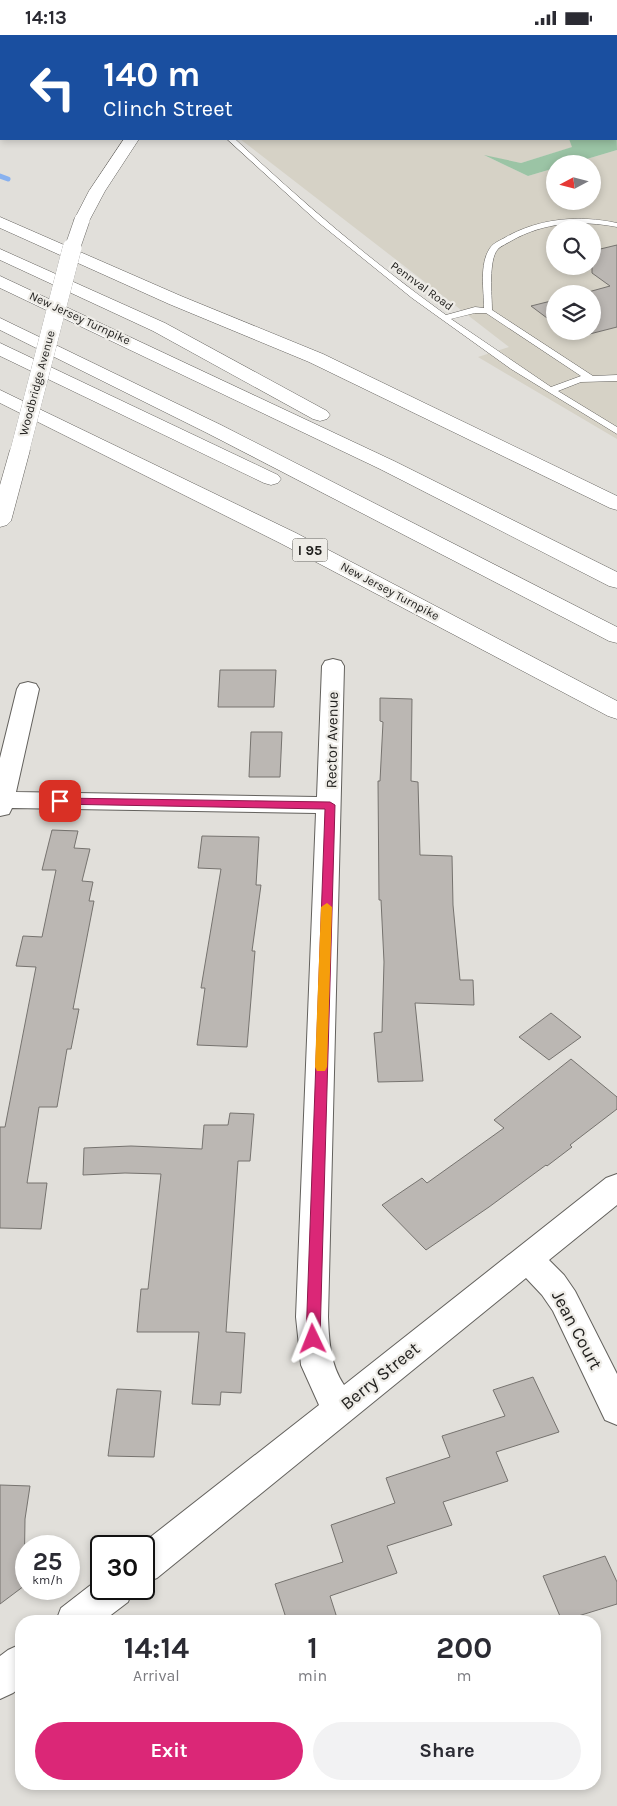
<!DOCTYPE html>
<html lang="en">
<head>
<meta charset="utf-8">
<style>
  :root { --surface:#fff; --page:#f2f2f3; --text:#2b2b33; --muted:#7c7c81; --accent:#db2777 }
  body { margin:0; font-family:Karla,sans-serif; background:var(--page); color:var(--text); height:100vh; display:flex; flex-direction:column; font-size:19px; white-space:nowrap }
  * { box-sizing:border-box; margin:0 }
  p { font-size:16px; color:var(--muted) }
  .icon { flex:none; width:28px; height:28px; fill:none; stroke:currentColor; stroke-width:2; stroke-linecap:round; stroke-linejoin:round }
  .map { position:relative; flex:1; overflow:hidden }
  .panel { position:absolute; left:15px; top:1580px; width:586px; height:175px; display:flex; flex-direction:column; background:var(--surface); border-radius:20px; box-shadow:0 2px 8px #0003 }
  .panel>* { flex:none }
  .banner { position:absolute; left:0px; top:0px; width:618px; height:105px; box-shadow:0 2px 8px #0003; background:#1a4fa0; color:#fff; overflow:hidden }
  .needle { width:32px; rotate:263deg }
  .controls { position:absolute; left:546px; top:120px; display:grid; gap:10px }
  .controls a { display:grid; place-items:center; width:55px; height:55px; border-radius:50%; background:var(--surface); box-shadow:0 2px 8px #0003; font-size:25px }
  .speed { position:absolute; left:15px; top:1500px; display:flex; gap:10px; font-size:25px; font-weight:700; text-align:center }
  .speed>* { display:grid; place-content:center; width:65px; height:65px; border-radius:50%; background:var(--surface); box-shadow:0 2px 8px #0003; line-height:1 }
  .speed small { font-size:12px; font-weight:400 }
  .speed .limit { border:2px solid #111; border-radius:8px; background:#fff; color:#111 }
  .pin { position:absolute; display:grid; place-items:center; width:42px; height:42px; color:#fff; margin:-21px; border-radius:10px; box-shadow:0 2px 8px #0006 }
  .me { position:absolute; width:55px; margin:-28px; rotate:358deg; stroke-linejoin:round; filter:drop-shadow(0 0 4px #0008) }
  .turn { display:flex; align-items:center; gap:18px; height:105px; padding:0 20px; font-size:22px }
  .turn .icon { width:65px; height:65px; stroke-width:2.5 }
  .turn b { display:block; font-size:35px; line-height:42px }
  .eta { display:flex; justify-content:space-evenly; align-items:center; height:85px; text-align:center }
  .eta b { font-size:30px; font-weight:700; line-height:35px }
  .cta { display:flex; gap:10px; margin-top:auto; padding:10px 20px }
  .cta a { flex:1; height:58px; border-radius:30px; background:var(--accent); color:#fff; font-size:20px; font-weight:700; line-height:58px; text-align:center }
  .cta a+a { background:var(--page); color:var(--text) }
  .status { display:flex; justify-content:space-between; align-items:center; height:35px; padding:0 25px; background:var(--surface); direction:ltr }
  .status svg { height:14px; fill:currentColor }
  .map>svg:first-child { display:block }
  .built { fill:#d6d2c6; fill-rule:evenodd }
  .green { fill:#9bc4a5 }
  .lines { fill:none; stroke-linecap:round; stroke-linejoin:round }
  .stream { stroke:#88b1ef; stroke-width:5 }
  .building { fill:#bbb7b3; stroke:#76736f }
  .lane-casing { stroke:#63615d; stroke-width:1 }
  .street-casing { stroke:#63615d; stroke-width:2 }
  .secondary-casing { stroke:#63615d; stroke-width:1 }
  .highway-casing { stroke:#63615d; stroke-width:1 }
  .lane { fill:#fff; fill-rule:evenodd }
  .street { fill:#fff; fill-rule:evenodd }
  .secondary { fill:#fff; fill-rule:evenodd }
  .highway { fill:#fff; fill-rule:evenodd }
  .secondary-bridge-far1-casing { stroke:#63615d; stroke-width:16; stroke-linecap:butt }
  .secondary-bridge-casing { stroke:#63615d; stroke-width:19; stroke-linecap:butt }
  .secondary-bridge-far1 { stroke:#fff; stroke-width:15 }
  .secondary-bridge { stroke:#fff; stroke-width:19 }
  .route { fill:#db2777; stroke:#8e194d }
  .slow { fill:#f59e0b }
  .labels { text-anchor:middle; stroke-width:4.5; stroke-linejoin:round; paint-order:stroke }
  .far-street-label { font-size:12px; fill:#22211f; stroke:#eeece7 }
  .shield { fill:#eeece7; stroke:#5f5e5b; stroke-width:1 }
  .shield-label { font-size:14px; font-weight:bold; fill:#22211f }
  .street-label { font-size:15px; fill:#22211f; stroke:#eeece7 }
  .near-street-label { font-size:18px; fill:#22211f; stroke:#eeece7 }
</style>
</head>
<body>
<div class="status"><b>14:13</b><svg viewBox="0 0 49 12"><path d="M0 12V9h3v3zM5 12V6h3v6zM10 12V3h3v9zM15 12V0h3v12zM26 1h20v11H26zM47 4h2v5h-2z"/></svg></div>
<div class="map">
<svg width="617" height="1771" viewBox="0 0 617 1771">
  <rect width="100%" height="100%" fill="#e1dfda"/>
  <g class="built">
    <polygon points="226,0 555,0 555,1 234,1"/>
    <path d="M 240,104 L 569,104 L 573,112 L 521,128 L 486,121 L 528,141 L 555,133 L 555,166 L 592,166 L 592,129 L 570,129 L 617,115 L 617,404 L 478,322 L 509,312 ZM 555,194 L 592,194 L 592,231 L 555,231 ZM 555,259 L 592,259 L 592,296 L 555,296 Z"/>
  </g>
  <polygon class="green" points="616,70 617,115 570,129 555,129 555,133 528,141 484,120 521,128 572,112 569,104 616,104"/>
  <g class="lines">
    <polyline class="stream" points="0,141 8,144"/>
  </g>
  <g class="building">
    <polygon points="617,210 617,292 574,303 565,296 592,296 592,259 581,259 610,251 592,238 592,216"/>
    <polygon points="555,265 555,289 531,271"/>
    <polygon points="220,635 276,635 274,672 218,672"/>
    <polygon points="380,663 412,664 411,746 418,747 420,820 452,821 453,870 460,945 473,945 474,970 415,968 423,1046 378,1047 374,998 382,997 384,927 381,865 379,865 378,746 380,746 383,687 380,686"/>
    <polygon points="251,697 282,697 280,742 249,742"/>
    <polygon points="52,795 78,796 74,813 90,814 82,846 93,847 89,866 94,866 73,974 79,974 71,1014 67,1014 57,1072 39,1072 27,1148 47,1148 41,1194 0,1193 0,1092 5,1092 36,932 16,931 23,901 42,902 56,835 42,835"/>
    <polygon points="202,801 259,802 256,850 261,850 252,916 255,916 247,1012 197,1010 205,953 201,953 221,834 198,833"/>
    <polygon points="551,978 581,1002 549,1025 519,1002"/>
    <polygon points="571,1024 617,1062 617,1074 570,1110 572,1112 547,1131 546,1130 489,1172 426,1215 382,1170 422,1143 427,1148 504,1093 494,1085"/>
    <polygon points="230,1078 254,1079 250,1126 238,1126 226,1297 245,1298 241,1358 221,1357 220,1370 192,1369 199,1297 137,1297 141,1254 148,1254 161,1139 125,1138 83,1140 84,1113 131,1111 202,1114 204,1090 228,1090"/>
    <polygon points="533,1342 559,1397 496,1417 508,1446 443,1467 452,1490 387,1511 397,1538 330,1561 338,1586 287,1586 275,1549 343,1527 331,1490 395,1468 386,1443 450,1422 442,1401 505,1381 493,1355"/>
    <polygon points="117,1354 161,1356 154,1422 108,1421"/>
    <polygon points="0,1450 30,1451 25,1484 24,1551 0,1569"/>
    <polygon points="605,1521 617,1547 617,1569 562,1586 543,1541"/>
  </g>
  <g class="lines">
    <defs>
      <g id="lane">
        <polygon points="389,0 401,0 401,1 390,1"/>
        <path d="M 227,104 L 235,104 C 302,167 371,226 446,280 L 475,272 L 484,273 C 484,255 479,229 490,213 C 493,208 501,205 506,202 C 540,183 579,180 617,188 L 617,192 C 581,185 544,187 511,206 C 508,208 501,211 498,214 C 488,225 492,260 492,275 L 593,341 L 617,340 L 617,346 L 581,347 L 558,356 L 617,392 L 617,399 L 511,334 L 412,263 L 318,187 ZM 475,278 L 486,278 L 581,341 L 551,352 L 451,284 Z"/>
      </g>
      <g id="street">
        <path d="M 333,624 L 341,626 L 344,631 L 328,1282 C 329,1306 330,1329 344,1350 L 606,1143 L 617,1139 L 617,1170 L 549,1225 L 564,1240 L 575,1256 L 617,1339 L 617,1390 L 605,1385 L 553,1276 L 542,1260 L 526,1243 L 157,1543 L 144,1548 L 144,1511 L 139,1511 L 319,1370 L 301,1330 L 296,1282 L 316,778 L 12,773 L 9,779 L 0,781 L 0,723 L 17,654 L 20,649 L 28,647 L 36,649 L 39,654 L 16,757 L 317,762 L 322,631 L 325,626 Z"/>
        <polygon points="101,1542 101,1554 133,1554 128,1567 103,1586 56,1586 61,1573"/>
        <polygon points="21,1609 21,1652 13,1658 0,1664 0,1621 8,1615"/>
      </g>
      <g id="secondary">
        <rect x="169" y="0" width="14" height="1"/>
        <polygon points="124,104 139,104 105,156 88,188 76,188 74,185 89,156"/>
        <polygon points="20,409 27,411 30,415 11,486 7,490 0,492 0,450 10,415 13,411"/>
      </g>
      <g id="highway">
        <polygon points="0,182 181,261 323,319 617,461 617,475 610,473 309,327 169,269 0,193"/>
        <polygon points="0,214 165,288 327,376 330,380 327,384 320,386 313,384 153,296 0,225"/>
        <polygon points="0,241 394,426 617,537 617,553 609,551 380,434 0,253"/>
        <polygon points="0,283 221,390 617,592 617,608 609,606 207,398 0,295"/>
        <polygon points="0,308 278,440 281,444 278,448 271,450 264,448 0,321"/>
        <polygon points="0,355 296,498 617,666 617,684 608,681 280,508 0,368"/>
      </g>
    </defs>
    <use href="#lane" class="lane-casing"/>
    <use href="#street" class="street-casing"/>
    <use href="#secondary" class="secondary-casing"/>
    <use href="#highway" class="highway-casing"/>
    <use href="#lane" class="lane"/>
    <use href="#street" class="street"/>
    <use href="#secondary" class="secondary"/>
    <use href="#highway" class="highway"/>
    <defs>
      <polyline id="secondary-bridge-far1" points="72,214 82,185"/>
      <polyline id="secondary-bridge" points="20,415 72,213"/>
    </defs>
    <use href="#secondary-bridge-far1" class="secondary-bridge-far1-casing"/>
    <use href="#secondary-bridge" class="secondary-bridge-casing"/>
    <use href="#secondary-bridge-far1" class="secondary-bridge-far1"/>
    <use href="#secondary-bridge" class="secondary-bridge"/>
  </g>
  <polygon class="route" points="60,763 330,767 335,770 320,1304 318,1309 313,1311 308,1309 306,1304 325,774 56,769 54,766"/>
  <polygon class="slow" points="327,868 332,872 327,1032 325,1036 317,1036 315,1032 321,872"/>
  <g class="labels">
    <g class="far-street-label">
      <text transform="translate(422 251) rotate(36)" y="4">Pennval Road</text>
      <text transform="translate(80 283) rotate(25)" y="4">New Jersey Turnpike</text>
      <text transform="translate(37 348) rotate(-75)" y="4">Woodbridge Avenue</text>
      <text transform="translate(390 556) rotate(28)" y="4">New Jersey Turnpike</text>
    </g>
    <rect class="shield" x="292.5" y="503.5" width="35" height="23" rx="4"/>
    <g class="shield-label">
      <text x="310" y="520">I 95</text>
    </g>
    <g class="street-label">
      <text transform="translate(332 705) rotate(-89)" y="5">Rector Avenue</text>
    </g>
    <g class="near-street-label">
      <text transform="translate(577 1295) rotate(62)" y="6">Jean Court</text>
      <text transform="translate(380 1341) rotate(-39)" y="6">Berry Street</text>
    </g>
  </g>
</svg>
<div class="controls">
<a><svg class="needle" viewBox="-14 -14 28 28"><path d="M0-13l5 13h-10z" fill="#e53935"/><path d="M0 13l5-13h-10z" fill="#7c7c81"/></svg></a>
<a><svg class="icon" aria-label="search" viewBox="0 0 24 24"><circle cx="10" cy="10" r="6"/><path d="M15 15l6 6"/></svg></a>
<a><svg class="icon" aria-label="layers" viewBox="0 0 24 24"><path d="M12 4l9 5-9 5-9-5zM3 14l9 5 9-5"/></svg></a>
</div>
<div class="speed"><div>25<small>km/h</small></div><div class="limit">30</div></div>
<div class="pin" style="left:60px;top:766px;background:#d93025"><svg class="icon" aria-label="arrive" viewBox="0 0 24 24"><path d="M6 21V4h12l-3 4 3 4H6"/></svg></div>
<svg class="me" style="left:313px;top:1304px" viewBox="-20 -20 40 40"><path d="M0-17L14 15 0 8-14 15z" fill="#db2777" stroke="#fff" stroke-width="4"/></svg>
<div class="banner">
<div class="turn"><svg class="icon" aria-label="left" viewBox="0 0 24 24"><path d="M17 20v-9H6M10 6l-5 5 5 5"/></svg><div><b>140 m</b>Clinch Street</div></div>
</div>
<section class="panel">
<div class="eta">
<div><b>14:14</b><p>Arrival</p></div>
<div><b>1</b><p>min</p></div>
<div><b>200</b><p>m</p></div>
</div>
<div class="cta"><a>Exit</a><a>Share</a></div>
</section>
</div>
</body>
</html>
